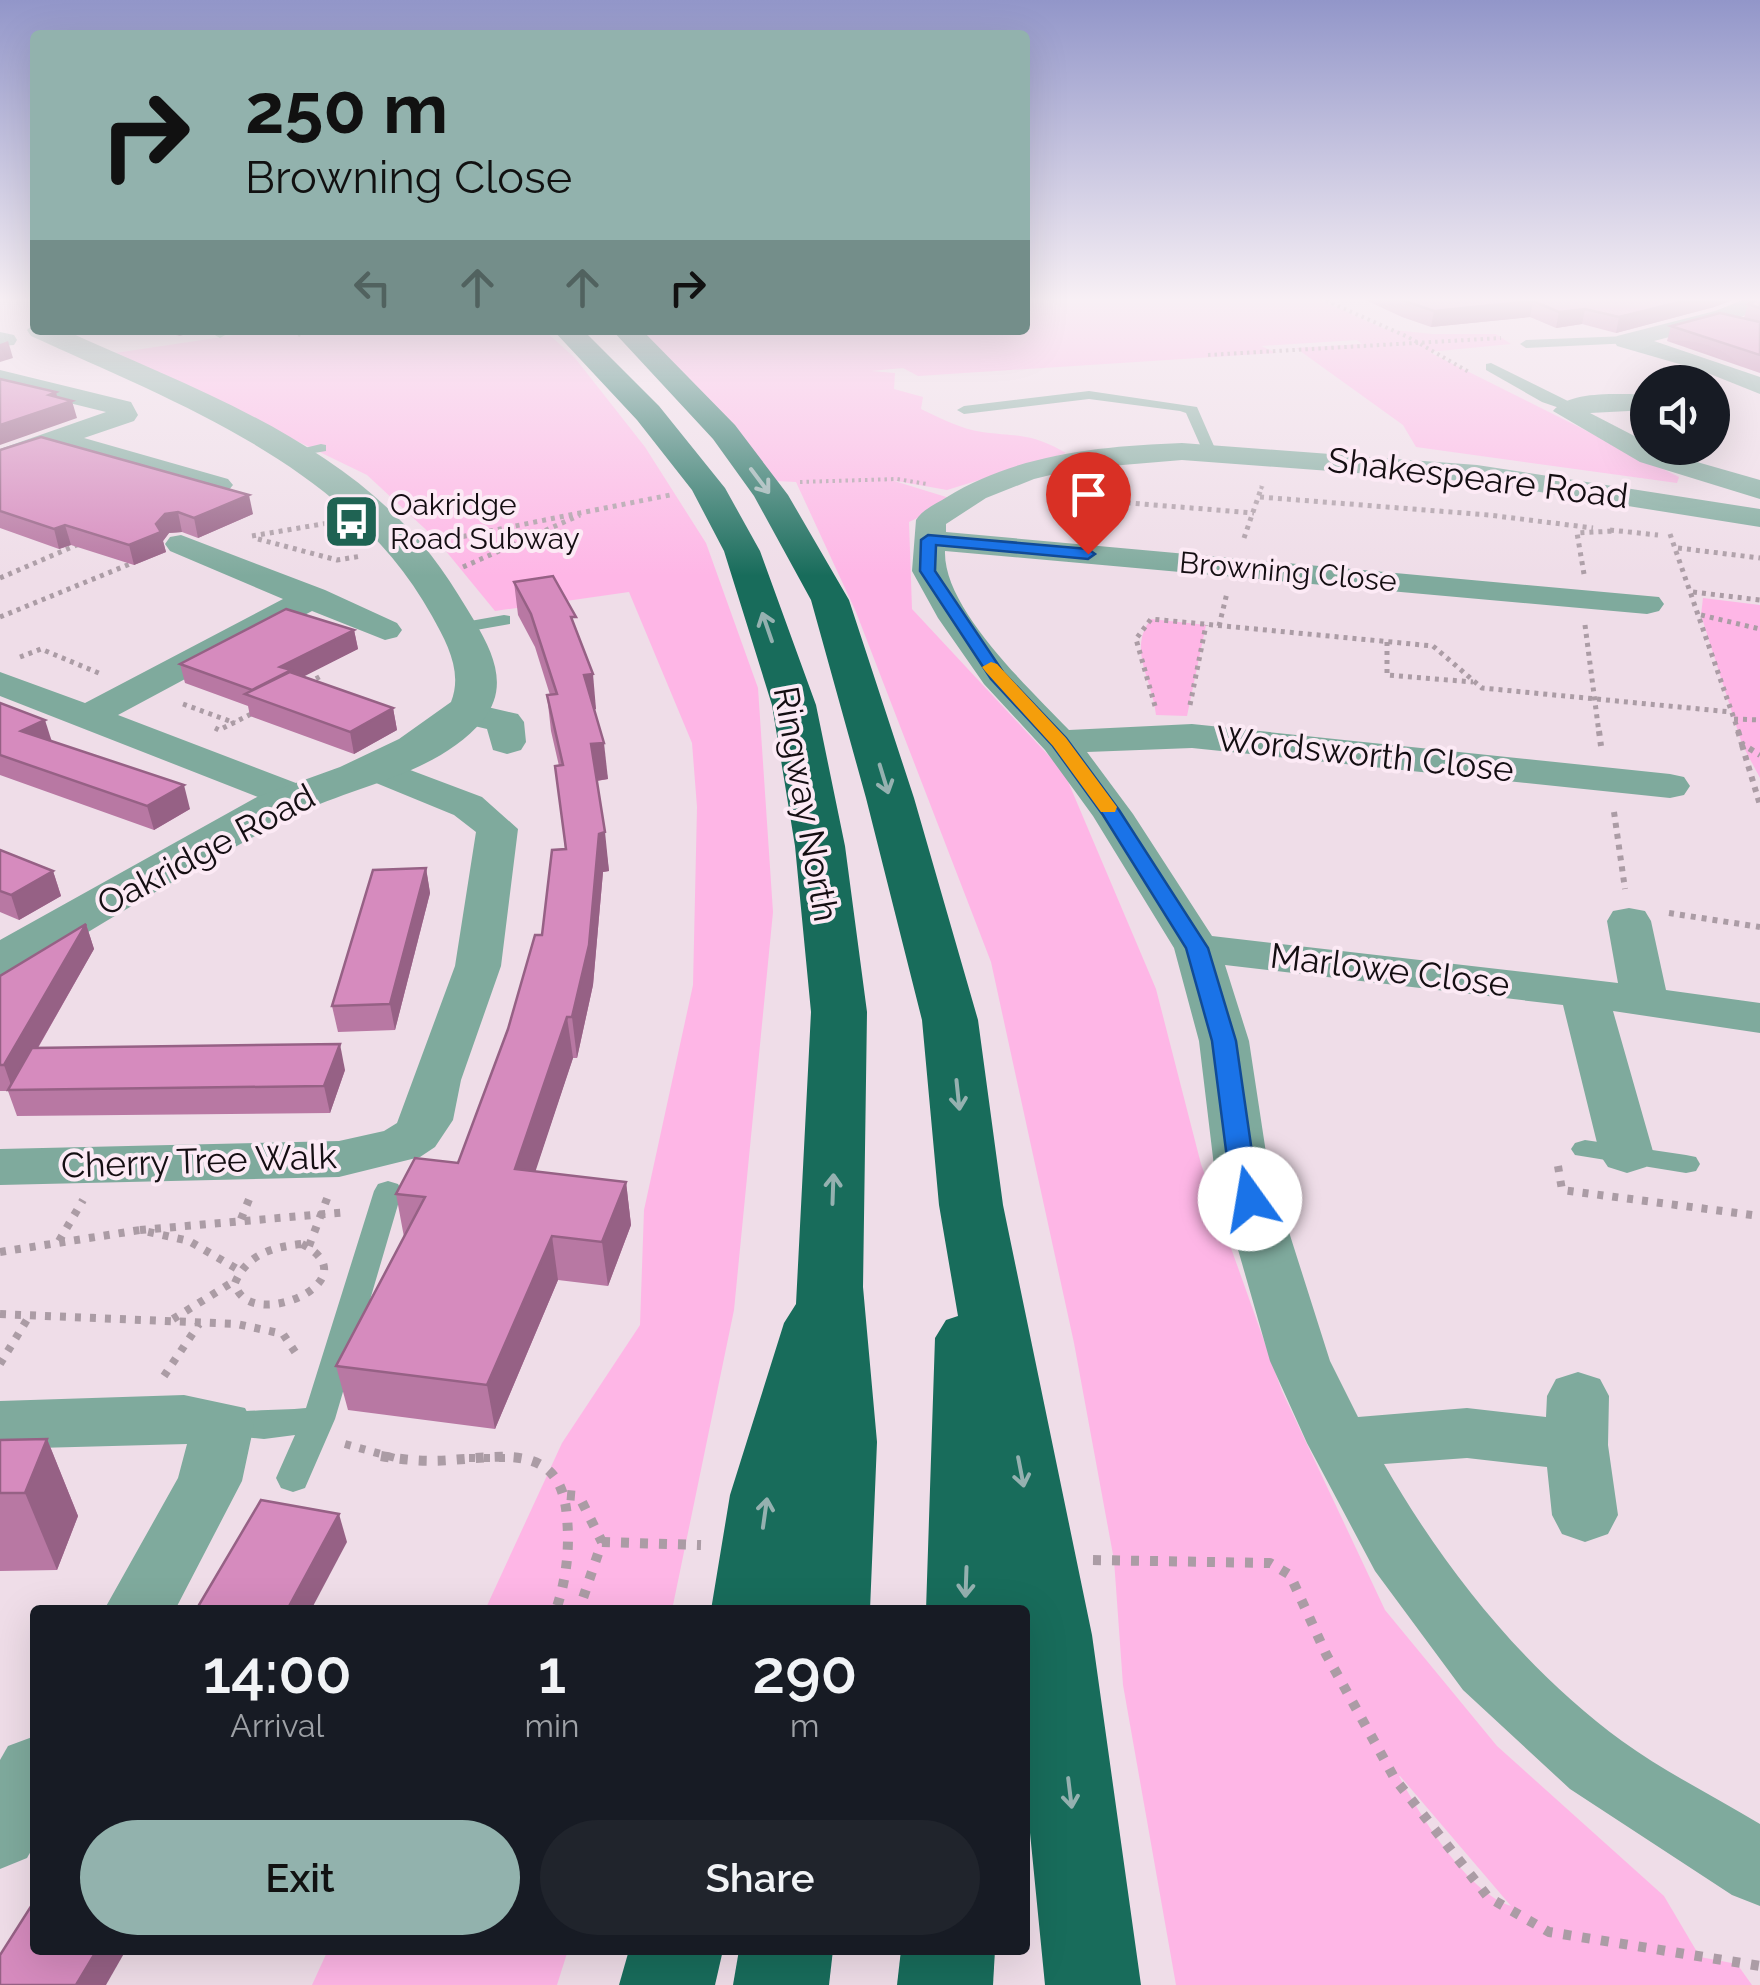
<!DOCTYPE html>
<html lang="en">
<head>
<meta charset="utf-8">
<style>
  :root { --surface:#171b24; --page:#20242c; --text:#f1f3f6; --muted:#9ea1a6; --accent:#92b2ad }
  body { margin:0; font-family:Raleway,sans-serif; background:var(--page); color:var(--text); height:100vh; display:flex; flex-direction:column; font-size:38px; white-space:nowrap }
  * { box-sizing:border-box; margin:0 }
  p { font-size:32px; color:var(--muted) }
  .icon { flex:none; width:55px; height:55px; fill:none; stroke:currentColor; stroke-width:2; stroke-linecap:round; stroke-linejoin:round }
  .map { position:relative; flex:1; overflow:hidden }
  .panel { position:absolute; left:30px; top:1605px; width:1000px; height:350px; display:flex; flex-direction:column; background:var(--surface); border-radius:10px; box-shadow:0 10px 40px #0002 }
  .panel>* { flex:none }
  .hud { position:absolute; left:30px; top:30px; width:1000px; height:305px; border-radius:10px; box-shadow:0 10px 40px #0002; background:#92b2ad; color:#111; overflow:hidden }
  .fabs { position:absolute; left:1630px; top:365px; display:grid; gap:20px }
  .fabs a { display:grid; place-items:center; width:100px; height:100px; border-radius:50%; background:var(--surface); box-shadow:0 10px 40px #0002; font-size:50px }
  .pin { position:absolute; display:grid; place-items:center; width:85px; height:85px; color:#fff; margin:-102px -42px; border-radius:50% 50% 50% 0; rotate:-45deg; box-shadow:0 0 10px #0007 }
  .pin .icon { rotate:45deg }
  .me { position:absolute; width:110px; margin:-55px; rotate:347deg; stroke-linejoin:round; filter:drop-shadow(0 0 8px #0008) }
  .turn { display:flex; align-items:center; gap:35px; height:210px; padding:0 50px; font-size:45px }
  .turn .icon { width:130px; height:130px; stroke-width:2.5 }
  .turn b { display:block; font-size:70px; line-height:85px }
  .lanes { display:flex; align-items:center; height:95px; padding:0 50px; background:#0003; justify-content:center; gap:50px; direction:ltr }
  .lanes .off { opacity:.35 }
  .eta { display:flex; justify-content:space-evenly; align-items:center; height:170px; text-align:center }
  .eta b { font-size:60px; font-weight:600; line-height:70px }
  .primary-button { display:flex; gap:20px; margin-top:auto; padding:20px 50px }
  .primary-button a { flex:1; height:115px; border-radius:60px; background:var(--accent); color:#111; font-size:40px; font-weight:600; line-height:115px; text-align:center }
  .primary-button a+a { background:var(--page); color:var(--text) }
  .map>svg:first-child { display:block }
  .green { fill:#feb6e6; fill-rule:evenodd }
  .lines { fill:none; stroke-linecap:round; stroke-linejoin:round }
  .path-far4 { stroke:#ab9ca5; stroke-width:4; stroke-dasharray:2.5 4; stroke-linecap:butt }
  .path-far3 { stroke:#ab9ca5; stroke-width:5; stroke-dasharray:4 5; stroke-linecap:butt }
  .path-far2 { stroke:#ab9ca5; stroke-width:6; stroke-dasharray:5 6; stroke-linecap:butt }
  .path-far1 { stroke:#ab9ca5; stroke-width:8; stroke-dasharray:6 9; stroke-linecap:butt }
  .path { stroke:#ab9ca5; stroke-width:10; stroke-dasharray:8 11; stroke-linecap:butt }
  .service { fill:#7faa9d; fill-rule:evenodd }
  .minor { fill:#7faa9d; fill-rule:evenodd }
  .tertiary { fill:#7faa9d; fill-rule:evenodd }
  .trunk { fill:#186c5b; fill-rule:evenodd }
  .wall { fill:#b878a3 }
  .shaded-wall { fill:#966185 }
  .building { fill:#d68bbe; stroke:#966185; stroke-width:2.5 }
  .oneway { stroke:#95b1b0 }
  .route { fill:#1a73e8; stroke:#114b97; stroke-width:2.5 }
  .slow { fill:#f59e0b }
  .labels { text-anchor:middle; stroke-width:8; stroke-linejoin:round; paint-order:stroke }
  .far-poi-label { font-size:30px; fill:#140e12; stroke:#fceaf5; text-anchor:start }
  .far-street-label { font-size:30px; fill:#140e12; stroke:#fceaf5 }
  .street-label { font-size:35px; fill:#140e12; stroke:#fceaf5 }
</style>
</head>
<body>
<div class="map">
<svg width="1760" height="1985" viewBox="0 0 1760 1985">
  <rect width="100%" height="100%" fill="#efdde8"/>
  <g class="green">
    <path d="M 1025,298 L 1315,298 L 1385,329 L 1432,334 L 1496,334 L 1511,344 L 1429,352 L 1679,477 L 1677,483 L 1416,447 L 1403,425 L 1296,348 L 1362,344 L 1357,340 L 1261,346 L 1277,353 L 918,376 L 903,368 L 871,371 L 895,373 L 894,389 L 923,397 L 921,409 C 940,418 961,429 982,432 C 1020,437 1031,433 1066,453 L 947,490 L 891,480 L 956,500 L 909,522 L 912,609 L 1064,772 L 1156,989 L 1201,1164 L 1282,1391 L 1385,1610 L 1497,1746 L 1664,1896 L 1700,1957 L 1737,1964 L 1752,1985 L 1176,1985 L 1123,1685 L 1114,1560 L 1074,1343 L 991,962 L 856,612 L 796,482 L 776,481 L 640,330 L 1025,330 ZM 1399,1776 L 1400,1776 L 1511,1906 C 1467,1892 1421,1817 1399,1776 Z"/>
    <polygon points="269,330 544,330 575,358 645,447 706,543 758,688 773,912 734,1310 672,1610 485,1610 562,1443 640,1325 644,1210 693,985 697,807 692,743 629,592 495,611 436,539 367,475 115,353"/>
    <polygon points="1703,598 1760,605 1760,778 1742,744 1701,615"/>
    <path d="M 1151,619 L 1206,625 L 1187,716 L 1156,715 C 1153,681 1127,649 1151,619 Z"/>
    <polygon points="328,1950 568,1950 557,1985 312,1985"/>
  </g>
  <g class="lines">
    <g class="path-far4">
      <polyline points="1320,298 1408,337 1469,372"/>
      <polyline points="286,330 303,336"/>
      <polyline points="1208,355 1501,338"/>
      <polyline points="800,482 897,479 927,484"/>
      <polyline points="1261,489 1263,484"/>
    </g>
    <g class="path-far3">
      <polyline points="1055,497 1254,513"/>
      <polyline points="1260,497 1489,515 1593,528"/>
      <polyline points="1610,530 1658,535"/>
      <polyline points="1670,534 1739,733"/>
      <polyline points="252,536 328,523"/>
      <polyline points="1244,538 1262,486"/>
      <polyline points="258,539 337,560 362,556"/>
      <polyline points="445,540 670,495"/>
      <polyline points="1678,548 1760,558"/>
      <polyline points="463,567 580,515"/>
      <polyline points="1584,574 1577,533 1614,531"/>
      <polyline points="0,578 79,544"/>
      <polyline points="1693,592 1760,600"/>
      <polyline points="1701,615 1760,629"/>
      <polyline points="0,617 130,564"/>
      <polyline points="1585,625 1599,733"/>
      <polyline points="1219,626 1227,593"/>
      <polyline points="1387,642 1387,675 1473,682"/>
      <polyline points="20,657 41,649 101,674"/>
      <polyline points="308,683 321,676"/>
      <polyline points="183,704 235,723"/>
      <polyline points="1190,705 1206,625"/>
      <polyline points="1155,706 1136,639 1151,619 1433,646 1482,688 1731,712"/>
      <polyline points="1734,719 1760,720"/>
      <polyline points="215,728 219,730 253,713"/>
    </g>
    <g class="path-far2">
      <polyline points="1599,731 1601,746"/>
      <polyline points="1738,731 1742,744 1760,755"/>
      <polyline points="1742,745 1760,805"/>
      <polyline points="1614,812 1625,889"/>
      <polyline points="1669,913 1760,927"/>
    </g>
    <g class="path-far1">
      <polyline points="1558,1166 1562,1190 1760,1216"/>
      <polyline points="241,1219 250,1197"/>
      <polyline points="140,1230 348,1212"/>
      <polyline points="59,1241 83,1200"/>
      <path d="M 302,1244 C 375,1281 245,1335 235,1283 C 247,1254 273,1247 302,1244 Z"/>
      <polyline points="309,1246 328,1196"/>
      <polyline points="0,1252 140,1230 189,1241 239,1270"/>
      <polyline points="0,1314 237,1324 283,1334 299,1358"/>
      <polyline points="173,1319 236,1280"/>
      <polyline points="0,1364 28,1318"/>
      <polyline points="164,1376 199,1324"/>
      <polyline points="345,1444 395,1458"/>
      <polyline points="469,1458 524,1458"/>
    </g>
    <g class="path">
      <path d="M 381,1456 C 404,1460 427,1462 451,1460 C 507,1456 562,1444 567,1518 C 570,1550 566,1580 556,1610"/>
      <polyline points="567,1495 579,1496 602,1542 579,1610"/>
      <polyline points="602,1542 701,1545"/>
      <polyline points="1093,1560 1270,1563 1290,1575 1326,1654 1395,1779 1488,1897 1549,1932 1760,1966"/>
    </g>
    <g class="service">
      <polygon points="1627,336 1633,340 1632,343 1526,348 1520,344 1526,340"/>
      <polygon points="1491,363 1576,405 1578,408 1571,412 1542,402 1486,370 1486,364"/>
      <polygon points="1089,391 1197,407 1217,453 1205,456 1186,413 1180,411 1089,399 964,414 957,410 964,406"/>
      <polygon points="321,444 326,445 326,451 291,457 284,453"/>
      <polygon points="504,615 510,616 510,624 459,633 450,628 459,623"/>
      <polygon points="1585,1140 1686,1155 1696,1157 1700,1164 1696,1171 1686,1173 1575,1155 1571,1149 1575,1143"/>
      <path d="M 388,1181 L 398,1184 L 402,1191 L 335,1419 L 305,1488 L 293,1492 L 281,1488 L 276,1478 L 295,1435 L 264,1439 L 211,1434 L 206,1425 L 211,1416 C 234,1409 279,1411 306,1408 L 374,1191 L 378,1184 Z"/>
    </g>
    <g class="minor">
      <polygon points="1748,298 1760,298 1760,309 1731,321 1654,341 1760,377 1760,394 1700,370 1617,346 1614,341 1617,336 1715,311"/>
      <polygon points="234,330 220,338 208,331 209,330"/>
      <polygon points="0,332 14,335 17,340 14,345 0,346"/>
      <polygon points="0,370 131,402 138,415 134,421 84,438 228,479 233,485 228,491 218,494 57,448 0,468 0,449 106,412 0,386"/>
      <path d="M 1648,394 L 1648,410 L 1590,413 L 1648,443 L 1648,448 L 1760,480 L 1760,499 L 1640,462 L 1553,411 C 1571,389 1621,395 1648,394 Z"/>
      <path d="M 1182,443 L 1477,465 L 1760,509 L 1760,527 L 1477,482 L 1182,460 L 1075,469 L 1034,479 L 986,498 L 946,524 L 946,532 L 1659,597 L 1664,604 L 1659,611 L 1647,614 L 945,551 C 943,609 1030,689 1069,730 L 1192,724 L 1670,774 L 1684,777 L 1690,786 L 1684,795 L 1670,798 L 1192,748 L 1087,752 L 1133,814 L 1212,936 L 1618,983 L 1607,921 L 1613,911 L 1629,908 L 1645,911 L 1651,921 L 1666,990 L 1760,1003 L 1760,1033 L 1613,1011 L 1654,1155 L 1646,1167 L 1627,1173 L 1608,1167 L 1600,1155 L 1563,1005 L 1225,965 L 1249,1041 L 1268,1166 L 1330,1361 L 1358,1417 L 1467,1408 L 1546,1417 L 1547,1396 L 1556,1379 L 1578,1372 L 1600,1379 L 1609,1396 L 1608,1445 L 1618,1515 L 1608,1534 L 1585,1542 L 1562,1534 L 1552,1515 L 1547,1467 L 1467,1458 L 1384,1464 C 1445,1570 1523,1668 1622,1741 C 1665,1772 1715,1797 1760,1824 L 1760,1906 L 1732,1895 L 1570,1789 L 1463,1690 L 1375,1571 L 1307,1443 L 1270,1361 L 1214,1166 L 1199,1041 L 1174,948 L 1093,816 L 1045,750 L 984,684 L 938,618 L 912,571 L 916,520 C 923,509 936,504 947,497 C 1017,454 1101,446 1182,443 Z"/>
      <polygon points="181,535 325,590 397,623 402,630 397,637 385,640 312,611 118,715 309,788 315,797 309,806 295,809 281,806 0,696 0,672 85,703 283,599 170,551 165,544 170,537"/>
      <polygon points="466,702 518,714 524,722 526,742 521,750 507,754 493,750 487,729 453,721 447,713 453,705"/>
      <polygon points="373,756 482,797 518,829 501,966 461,1080 453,1120 435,1147 420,1157 339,1177 0,1185 0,1149 339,1141 384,1131 397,1123 455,966 476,832 454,815 359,776 353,768 359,760"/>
      <polygon points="184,1395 245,1408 254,1425 242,1481 175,1610 104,1610 178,1478 187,1444 0,1449 0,1401"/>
      <polygon points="35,1736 35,1844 27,1858 0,1869 0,1760 8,1746"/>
    </g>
    <path class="tertiary" d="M 35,323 L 35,330 L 64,330 C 179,382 308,428 399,519 C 431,550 453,585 475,622 C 494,654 509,688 483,720 C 437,775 355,785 295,815 C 201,863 109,919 19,974 L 0,979 L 0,940 L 257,797 L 340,767 L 399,739 L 451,702 C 463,672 447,643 432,616 C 349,466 179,404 31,336 L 27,330 Z"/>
    <g class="trunk">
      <polygon points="553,330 583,330 659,406 725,488 760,551 816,705 845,846 867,1012 863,1287 877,1442 870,1610 711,1610 730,1495 784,1323 796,1304 811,1012 795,846 772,705 724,551 692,490 637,420"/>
      <polygon points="612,330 642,330 735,425 788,495 849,600 914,798 978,1020 1003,1205 1092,1635 1141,1985 1045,1985 1025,1782 1025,1610 926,1610 935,1338 946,1320 958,1316 939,1205 922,1020 866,798 811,600 754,496 713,439"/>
      <polygon points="629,1950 723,1950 715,1985 619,1985"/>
      <polygon points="739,1950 833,1950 829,1985 733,1985"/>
      <polygon points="901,1950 995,1950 993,1985 897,1985"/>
    </g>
  </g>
  <g class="wall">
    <polygon points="1361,298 1738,298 1714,307 1616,333 1582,324 1556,328 1530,317 1431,327 1402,317"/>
    <polygon points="1760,299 1760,373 1667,341 1671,326 1744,318 1748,304"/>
    <polygon points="161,330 202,330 179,336"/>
    <polygon points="0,450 253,514 198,538 182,532 169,533 163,541 166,552 134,565 71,545 59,549 0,528"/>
    <polygon points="514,582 578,634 596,709 594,710 608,779 597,781 609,871 603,872 593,985 577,1058 573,1058 535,1171 626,1182 631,1225 608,1286 558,1280 495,1429 348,1410 336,1366 404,1237 396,1194 458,1163 542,935 565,849 559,766 551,731 547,695 550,695 535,647 518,615"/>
    <polygon points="354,630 358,649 303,676 393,708 397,730 354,754 250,716 248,706 185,683 180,664"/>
    <polygon points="0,703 52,741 190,809 154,830 0,775"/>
    <polygon points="0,850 53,871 61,896 19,920 0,912"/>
    <polygon points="426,868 430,893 395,1030 338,1032 332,1006"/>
    <polygon points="86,924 94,949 38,1048 345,1070 330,1113 17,1116 8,1091 0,1091 0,976"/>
    <polygon points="47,1439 78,1516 57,1570 0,1571 0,1440"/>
  </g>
  <g class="shaded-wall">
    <polygon points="1696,298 1738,298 1714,307 1616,333 1619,317"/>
    <polygon points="1533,301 1530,317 1431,327 1434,311"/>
    <polygon points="1585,309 1582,324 1556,328 1559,312"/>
    <polygon points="178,330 202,330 179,336"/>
    <polygon points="8,341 13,358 0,362 0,344"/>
    <polygon points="56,392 59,405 72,401 77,418 0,445 0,425 49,395"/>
    <polygon points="249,495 253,514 198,538 194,518"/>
    <polygon points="178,512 182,532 169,533 163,541 166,552 134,565 129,545 156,524 165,514"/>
    <polygon points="65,525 71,545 59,549 54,529"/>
    <polygon points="354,630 358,649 293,682 280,667"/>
    <polygon points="593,674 596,709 588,710 584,675"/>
    <polygon points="393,708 397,730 354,754 350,732"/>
    <polygon points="45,720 52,742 21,731"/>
    <polygon points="604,743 608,779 595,781 591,744"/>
    <polygon points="184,785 190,809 154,830 147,806"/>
    <polygon points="605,832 609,871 603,872 593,985 577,1058 572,1017 599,834"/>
    <polygon points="426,868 430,893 395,1030 390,1004"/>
    <polygon points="53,871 61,896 19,920 11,895"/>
    <polygon points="86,924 94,949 13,1091 4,1065"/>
    <polygon points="567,1017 573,1058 522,1212 515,1169"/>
    <polygon points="340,1044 345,1070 330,1113 324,1086"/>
    <polygon points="626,1182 631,1225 608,1286 602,1242"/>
    <polygon points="552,1236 558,1280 495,1429 487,1385"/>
    <polygon points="47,1439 78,1516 57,1570 25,1493"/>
    <polygon points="339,1514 347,1542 311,1610 287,1610"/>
    <polygon points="97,1950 126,1950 106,1985 76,1985"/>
  </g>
  <g class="building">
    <polygon points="1396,298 1696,298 1619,317 1585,309 1559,312 1533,301 1434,311"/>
    <polygon points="1760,299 1760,308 1748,304"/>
    <polygon points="1720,313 1760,322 1760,355 1671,326"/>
    <polygon points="0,379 56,392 49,395 72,401 0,425"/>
    <polygon points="41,437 249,495 194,518 178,512 165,514 156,524 161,532 129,545 65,525 54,529 0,511 0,450"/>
    <polygon points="553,576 576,617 571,617 593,674 584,675 604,743 591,744 605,832 599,834 589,945 572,1017 567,1017 515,1169 626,1182 602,1242 552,1236 487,1385 336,1366 425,1197 396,1194 415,1158 458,1163 508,1029 535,935 542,935 552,850 566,849 555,766 563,765 547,695 557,694 531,614 514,582"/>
    <polygon points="286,609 354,630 280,667 291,670 252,690 180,664"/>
    <polygon points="290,672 393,708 350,732 245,694"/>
    <polygon points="0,703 45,720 21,731 184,785 147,806 0,755"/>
    <polygon points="0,850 53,871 11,895 0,891"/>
    <polygon points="426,868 390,1004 332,1006 373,870"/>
    <polygon points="86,924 4,1065 0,1065 0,976"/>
    <polygon points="340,1044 324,1086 8,1090 32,1048"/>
    <polygon points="47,1439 25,1493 0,1493 0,1440"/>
    <polygon points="261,1500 339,1514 287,1610 196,1610"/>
    <polygon points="35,1900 35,1950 97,1950 76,1985 0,1985 0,1955"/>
  </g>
  <defs><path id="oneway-shaft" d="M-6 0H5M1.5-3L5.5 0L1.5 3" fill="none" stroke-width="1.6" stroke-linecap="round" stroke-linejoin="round" transform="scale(2.5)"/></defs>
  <g class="oneway">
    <use href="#oneway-shaft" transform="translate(760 481) rotate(53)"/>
    <use href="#oneway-shaft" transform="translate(767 627) rotate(-109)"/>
    <use href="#oneway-shaft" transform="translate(884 779) rotate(73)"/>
    <use href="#oneway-shaft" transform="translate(958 1095) rotate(84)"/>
    <use href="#oneway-shaft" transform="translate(833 1189) rotate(-88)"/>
    <use href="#oneway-shaft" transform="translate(1021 1472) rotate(79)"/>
    <use href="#oneway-shaft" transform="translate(765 1513) rotate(-82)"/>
    <use href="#oneway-shaft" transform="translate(966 1582) rotate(92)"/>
    <use href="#oneway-shaft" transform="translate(1070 1793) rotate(83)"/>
  </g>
  <linearGradient id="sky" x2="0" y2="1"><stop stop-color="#9296c9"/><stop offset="0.52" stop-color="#f8f0f5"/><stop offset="1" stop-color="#f8f0f5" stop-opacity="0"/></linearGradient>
  <rect width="1760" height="576" fill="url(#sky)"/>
  <polygon class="route" points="928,535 1088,549 1095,554 1088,559 936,545 935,571 1003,672 1066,738 1119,810 1208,948 1236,1041 1254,1166 1263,1199 1260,1205 1241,1205 1228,1166 1212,1041 1186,948 1103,815 1053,746 991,679 920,571 921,540"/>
  <polygon class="slow" points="991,662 997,664 1066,738 1117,807 1115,812 1101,812 1053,746 985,671 982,667"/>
  <defs>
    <symbol id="bus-square" viewBox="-11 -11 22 22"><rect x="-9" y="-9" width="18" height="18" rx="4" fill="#1f6353" stroke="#fceaf5"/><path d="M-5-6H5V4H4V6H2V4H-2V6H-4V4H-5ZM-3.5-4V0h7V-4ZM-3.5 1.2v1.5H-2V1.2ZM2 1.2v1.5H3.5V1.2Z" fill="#fff"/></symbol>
  </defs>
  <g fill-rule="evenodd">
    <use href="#bus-square" x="320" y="490" width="63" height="63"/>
  </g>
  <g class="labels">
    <g class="far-poi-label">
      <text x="390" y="515">Oakridge<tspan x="390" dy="34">Road Subway</tspan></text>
    </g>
    <g class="far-street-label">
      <text transform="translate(1288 572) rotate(5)" y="10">Browning Close</text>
    </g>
    <g class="street-label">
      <text transform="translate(1478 478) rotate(7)" y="12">Shakespeare Road</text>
      <text transform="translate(1365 754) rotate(6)" y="12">Wordsworth Close</text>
      <text transform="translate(806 804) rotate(80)" y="12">Ringway North</text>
      <text transform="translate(206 850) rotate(-28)" y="12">Oakridge Road</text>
      <text transform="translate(1390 970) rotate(7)" y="12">Marlowe Close</text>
      <text transform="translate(199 1161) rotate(-2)" y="12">Cherry Tree Walk</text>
    </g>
  </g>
</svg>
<div class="fabs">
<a><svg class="icon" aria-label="sound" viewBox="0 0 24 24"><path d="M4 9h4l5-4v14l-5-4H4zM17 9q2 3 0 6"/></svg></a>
</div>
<div class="pin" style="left:1088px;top:554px;background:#d93025"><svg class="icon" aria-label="arrive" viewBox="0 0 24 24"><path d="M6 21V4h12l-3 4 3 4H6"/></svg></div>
<svg class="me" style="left:1250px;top:1199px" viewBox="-20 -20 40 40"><circle r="19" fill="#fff"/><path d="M0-13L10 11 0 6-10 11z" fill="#1a73e8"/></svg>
<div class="hud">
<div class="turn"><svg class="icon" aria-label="right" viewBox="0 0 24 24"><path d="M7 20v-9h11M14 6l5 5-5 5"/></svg><div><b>250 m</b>Browning Close</div></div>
<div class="lanes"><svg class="icon off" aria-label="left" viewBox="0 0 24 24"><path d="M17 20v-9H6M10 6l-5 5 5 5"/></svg><svg class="icon off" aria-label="ahead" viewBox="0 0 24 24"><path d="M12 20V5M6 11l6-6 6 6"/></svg><svg class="icon off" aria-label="ahead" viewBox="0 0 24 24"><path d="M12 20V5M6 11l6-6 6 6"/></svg><svg class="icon" aria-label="right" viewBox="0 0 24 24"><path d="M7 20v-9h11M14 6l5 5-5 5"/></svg></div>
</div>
<section class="panel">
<div class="eta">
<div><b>14:00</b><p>Arrival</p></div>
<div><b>1</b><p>min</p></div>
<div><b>290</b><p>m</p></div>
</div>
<div class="primary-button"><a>Exit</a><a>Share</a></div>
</section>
</div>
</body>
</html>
